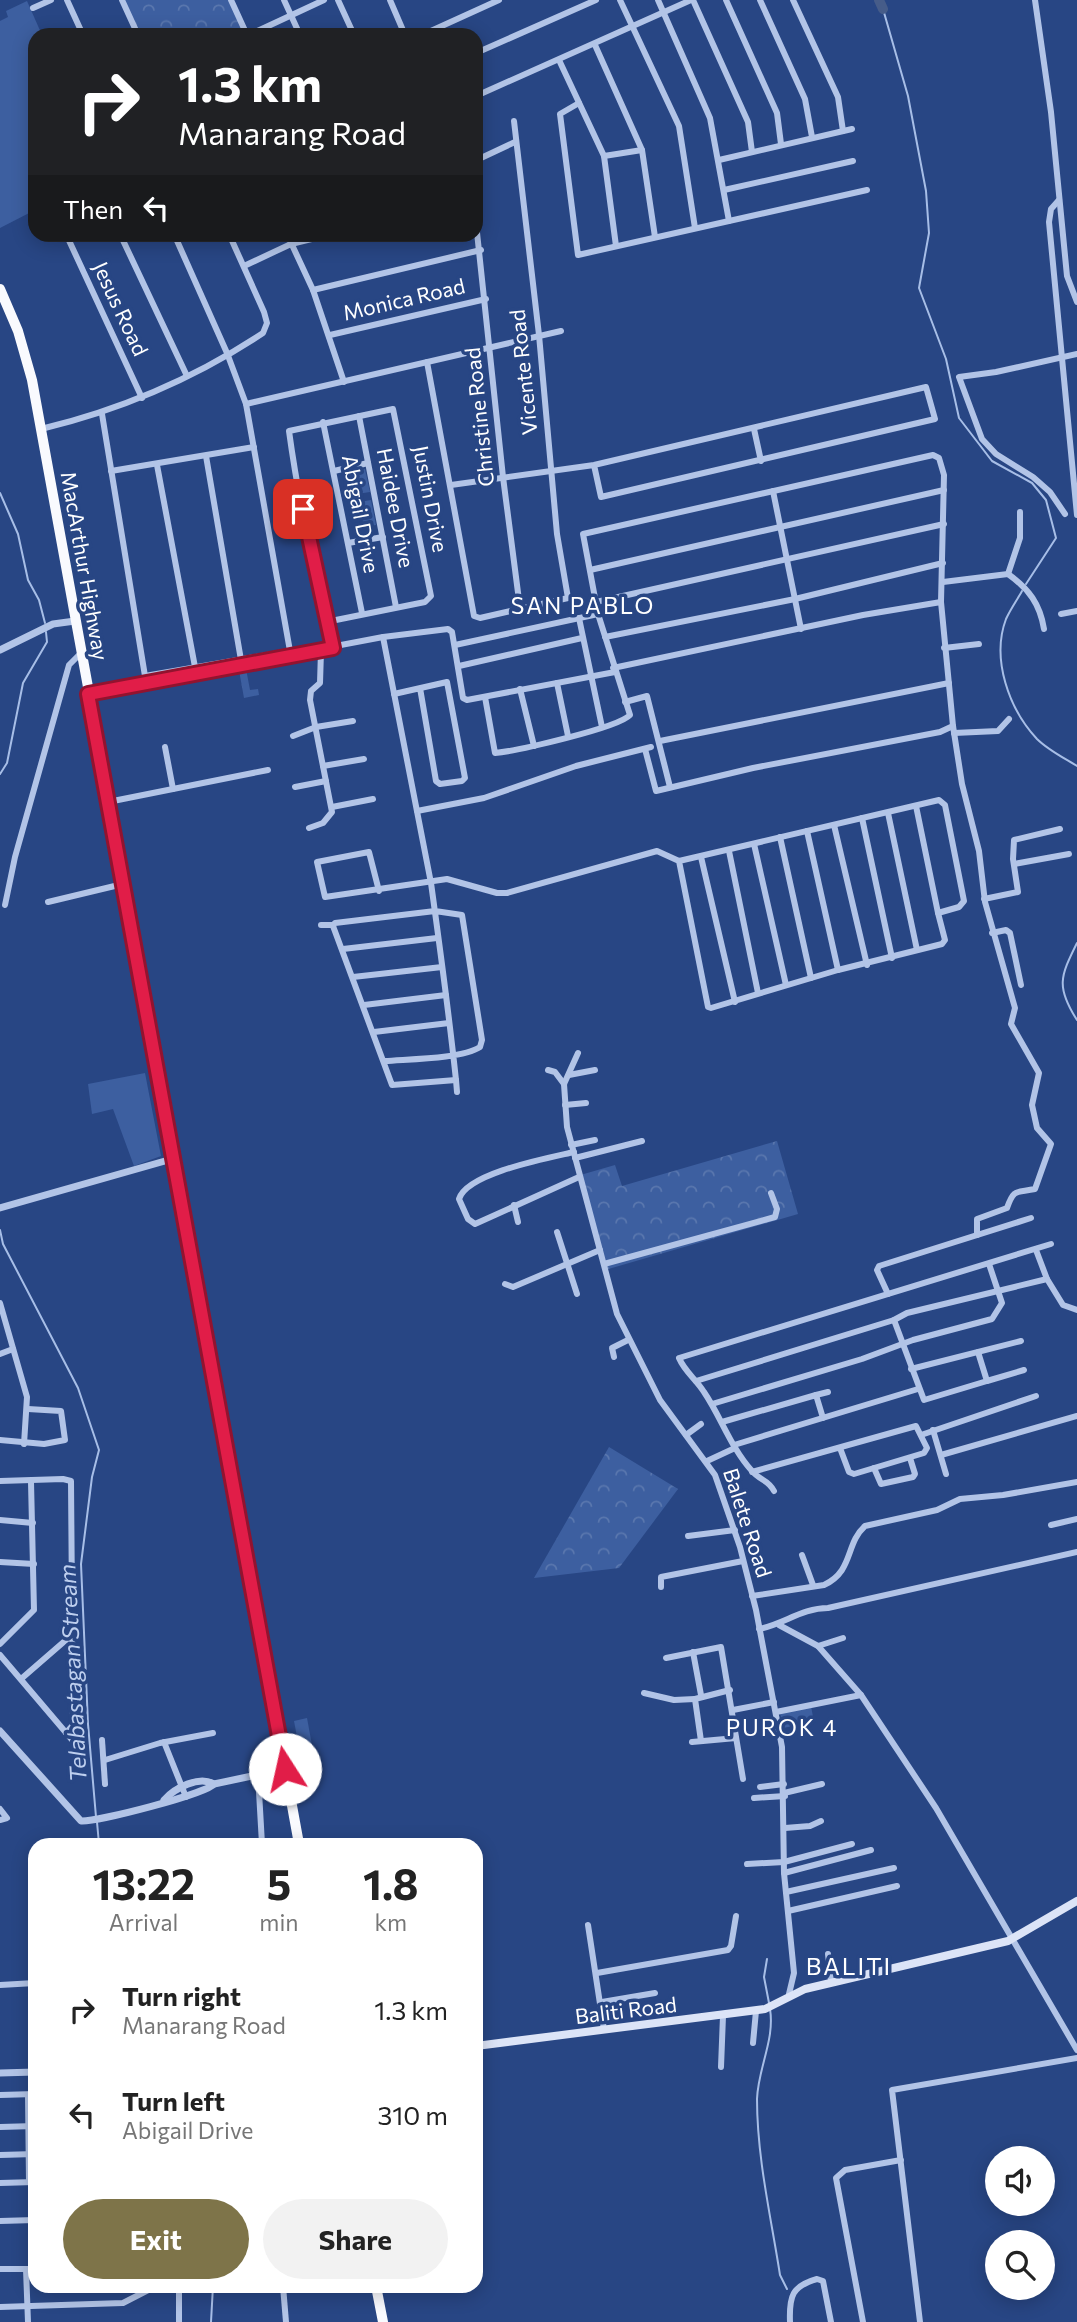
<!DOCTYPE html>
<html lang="en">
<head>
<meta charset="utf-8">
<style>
  :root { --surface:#fff; --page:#f2f2f2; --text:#222; --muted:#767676; --accent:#7e7449 }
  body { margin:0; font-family:Commissioner,sans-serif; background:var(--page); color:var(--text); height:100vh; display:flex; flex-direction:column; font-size:26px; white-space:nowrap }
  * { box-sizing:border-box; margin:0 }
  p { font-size:23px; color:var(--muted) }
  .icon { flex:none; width:38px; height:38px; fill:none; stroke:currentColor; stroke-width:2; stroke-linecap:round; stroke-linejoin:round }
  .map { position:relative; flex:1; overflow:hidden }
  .side { position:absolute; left:28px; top:1838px; width:455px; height:455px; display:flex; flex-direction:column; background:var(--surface); border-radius:21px; box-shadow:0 4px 18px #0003 }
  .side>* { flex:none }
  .guide { position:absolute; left:28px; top:28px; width:455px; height:214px; border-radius:21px; box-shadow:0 4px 18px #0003; background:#202124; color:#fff; overflow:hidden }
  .tools { position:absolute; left:985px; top:2146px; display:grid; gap:14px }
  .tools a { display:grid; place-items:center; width:70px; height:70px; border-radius:50%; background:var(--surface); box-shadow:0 4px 18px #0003; font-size:35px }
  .pin { position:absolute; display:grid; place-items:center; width:60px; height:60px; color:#fff; margin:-30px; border-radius:14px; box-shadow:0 4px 10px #0006 }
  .me { position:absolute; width:77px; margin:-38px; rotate:350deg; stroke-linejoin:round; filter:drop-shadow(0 0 5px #0008) }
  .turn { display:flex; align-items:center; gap:24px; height:147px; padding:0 35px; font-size:32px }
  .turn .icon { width:91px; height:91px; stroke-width:2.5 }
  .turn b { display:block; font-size:49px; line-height:60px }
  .then { display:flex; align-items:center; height:66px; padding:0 35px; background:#0003; gap:14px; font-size:26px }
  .eta { display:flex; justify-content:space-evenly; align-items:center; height:119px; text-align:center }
  .eta b { font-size:42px; font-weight:700; line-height:49px }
  .action { display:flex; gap:14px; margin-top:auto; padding:14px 35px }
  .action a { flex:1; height:80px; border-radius:42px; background:var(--accent); color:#fff; font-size:28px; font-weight:700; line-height:80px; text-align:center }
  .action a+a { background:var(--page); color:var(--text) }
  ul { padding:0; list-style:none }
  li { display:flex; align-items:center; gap:21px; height:105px; padding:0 35px }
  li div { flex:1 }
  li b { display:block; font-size:26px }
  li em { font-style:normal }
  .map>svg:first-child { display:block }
  .grass { fill:#3d5fa0 }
  .forest { fill:url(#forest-crowns) }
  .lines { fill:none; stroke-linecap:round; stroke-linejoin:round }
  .stream { stroke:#a7bee7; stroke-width:2 }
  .river { stroke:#465c89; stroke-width:10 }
  .minor { stroke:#b2c4e7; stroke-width:6 }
  .tertiary { stroke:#b2c4e7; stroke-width:7 }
  .secondary { stroke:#dce4f7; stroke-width:8 }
  .trunk { stroke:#f9fafe; stroke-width:10 }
  .route-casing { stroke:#92132f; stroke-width:18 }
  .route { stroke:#e11d48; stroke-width:12 }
  .labels { text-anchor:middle; stroke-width:7; stroke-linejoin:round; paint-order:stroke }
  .street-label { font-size:21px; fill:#fff; stroke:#284684 }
  .neighbourhood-label { font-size:23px; letter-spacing:2px; fill:#fff; stroke:#284684 }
  .water-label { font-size:23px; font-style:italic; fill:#becfef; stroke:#284684 }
  .quarter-label { font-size:24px; letter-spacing:2px; fill:#fff; stroke:#284684 }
</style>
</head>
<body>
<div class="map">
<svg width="1077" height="2322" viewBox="0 0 1077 2322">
  <defs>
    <pattern id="forest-crowns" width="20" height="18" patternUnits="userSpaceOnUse" patternTransform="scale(1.75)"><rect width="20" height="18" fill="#3d5fa0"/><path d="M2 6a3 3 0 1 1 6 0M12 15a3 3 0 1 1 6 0" fill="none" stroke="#5a77ae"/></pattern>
  </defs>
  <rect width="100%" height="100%" fill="#284684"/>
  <g class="grass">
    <polygon points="27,1 42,35 35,35 35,210 0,228 0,21 8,17 6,11"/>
    <polygon points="365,469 370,492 357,494 352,472"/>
    <polygon points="371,500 376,525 364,527 359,502"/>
    <polygon points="145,1073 161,1156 134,1166 113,1109 92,1114 88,1084"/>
    <polygon points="811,1706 814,1722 783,1728 780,1712"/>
    <polygon points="307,1718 314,1756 301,1758 294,1721"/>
    <polygon points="314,1758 319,1784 306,1786 302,1760"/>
  </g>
  <g class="forest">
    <polygon points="124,0 230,0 246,35 140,35"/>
    <polygon points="246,669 250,690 258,689 259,695 244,698 239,670"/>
    <polygon points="777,1141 798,1214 605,1270 577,1176 615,1165 622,1186"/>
    <polygon points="609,1447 678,1489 619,1568 534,1578"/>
  </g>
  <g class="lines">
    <g class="stream">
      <polyline points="883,9 908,96 926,191 929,233 919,288 946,359 959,418 992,461 1032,483 1046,500 1056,538 1026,584"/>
      <polyline points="0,493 18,534 28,580 39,600 45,623"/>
      <path d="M 1022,591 C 1017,600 1010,610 1006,619 C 991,659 1009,709 1037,739 C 1048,750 1064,758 1077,766"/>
      <polyline points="0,774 7,763 23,683 47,642 46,632"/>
      <path d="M 1077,943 C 1060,977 1056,987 1077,1020"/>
      <polyline points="0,1230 3,1244 78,1388 99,1450 92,1477 81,1564 88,1724 96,1817"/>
      <polyline points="97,1822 99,1844"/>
      <polyline points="767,1959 764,1977 769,2003"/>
      <path d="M 770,2009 C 775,2040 758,2068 757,2099 C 757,2158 771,2217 780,2275 L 787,2289"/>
      <polyline points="211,2322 213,2286"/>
    </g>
    <polyline class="river" points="879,0 883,9"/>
    <g class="minor">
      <polyline points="67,0 83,35"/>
      <polyline points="122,0 138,35"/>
      <polyline points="231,0 247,35"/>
      <polyline points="284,0 300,35"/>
      <polyline points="338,0 354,35"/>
      <polyline points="390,0 405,35"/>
      <polyline points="620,0 679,126 695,228"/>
      <polyline points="658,0 710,118 729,221"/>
      <polyline points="693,0 748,122 752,152"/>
      <polyline points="726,0 777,113 781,144"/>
      <polyline points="760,0 805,99 812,137"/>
      <polyline points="793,0 838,97 843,131"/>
      <polyline points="1035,0 1051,112 1067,276 1077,302"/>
      <polyline points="33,8 51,0"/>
      <polyline points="249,35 324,0"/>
      <polyline points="422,35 499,0"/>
      <polyline points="595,45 642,150 655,237"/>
      <polyline points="476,53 596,0"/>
      <polyline points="559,60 604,156 616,246"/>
      <polyline points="476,96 691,0"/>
      <polyline points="579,103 560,114 578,255 867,190"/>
      <polyline points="604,156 642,150"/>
      <polyline points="719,160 852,129"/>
      <polyline points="476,164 481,158 515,142"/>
      <polyline points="724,190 853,161"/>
      <polyline points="1059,200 1051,209 1049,222 1077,515"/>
      <polyline points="476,223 503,477 520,608"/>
      <polyline points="66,234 142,398"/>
      <polyline points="120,234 187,376"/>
      <polyline points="287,234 313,290 344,382"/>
      <polyline points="244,266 291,244 332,234"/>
      <polyline points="313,290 481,250"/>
      <polyline points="330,335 486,299"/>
      <polyline points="427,362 474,616 480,618 568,598 557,534 539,335 514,121"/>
      <polyline points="246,404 561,331"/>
      <polyline points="102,414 145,676 290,651 246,404 227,353 174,234"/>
      <polyline points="359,416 396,607"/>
      <polyline points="323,422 362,613"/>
      <path d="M 41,429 C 120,410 195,378 263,333 L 267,323 L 264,312 L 229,234"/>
      <polyline points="754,429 761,461"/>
      <polyline points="206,456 241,660"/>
      <polyline points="157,465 195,667"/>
      <polyline points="111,471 254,447"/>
      <polyline points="334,471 368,463"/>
      <polyline points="451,485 594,465 926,387 935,419 601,497 594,465"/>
      <polyline points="773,491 801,629"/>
      <polyline points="1065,514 1050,492 1033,477 996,454 982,439 959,377 996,372 1077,354"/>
      <polyline points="348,543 383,537"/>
      <polyline points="590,570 944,490"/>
      <path d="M 1008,574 C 1029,589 1040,604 1044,629"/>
      <polyline points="943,582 1008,574 1020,538 1020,512"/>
      <polyline points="596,602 944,524"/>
      <polyline points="1061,614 1077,611"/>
      <polyline points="579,618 602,727"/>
      <path d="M 326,622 L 425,602 L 431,596 L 393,409 L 289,431 C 299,504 315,577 333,648"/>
      <path d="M 383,637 L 431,883 C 440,948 449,1014 456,1080 L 392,1085 L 333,926 L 335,923 L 435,911 L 462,915 L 482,1040 L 480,1047 C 462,1059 408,1059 385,1061"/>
      <polyline points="605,637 795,599 943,563"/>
      <polyline points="455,645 598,614"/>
      <polyline points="944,648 979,644"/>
      <polyline points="459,666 582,638"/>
      <polyline points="613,668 863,615 941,602"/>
      <polyline points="557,683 568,736"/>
      <polyline points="520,689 534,746"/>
      <polyline points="88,693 383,637 448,629 452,632 463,698 467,700 615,672"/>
      <polyline points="394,694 447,682 465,778 462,781 440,784 436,781 420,688"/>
      <path d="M 485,697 L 495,753 C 516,751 618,728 630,715 L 598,614 L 583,534 L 933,455 L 939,458 L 944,475 L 941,602 L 953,726 L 962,784 L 979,851 L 985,902 L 1015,1008 L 1011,1024 L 1039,1073 L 1032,1105 L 1037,1128 L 1051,1144 L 1035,1189 C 1016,1193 1014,1188 1007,1208 L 977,1219 L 977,1235"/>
      <polyline points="625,702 647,696 670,787"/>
      <polyline points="954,733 998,731 1009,719"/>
      <polyline points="293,736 316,727 353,721"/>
      <polyline points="660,741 949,683"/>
      <polyline points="165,747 173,789"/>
      <polyline points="645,749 656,791 753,768 940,732 953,726"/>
      <polyline points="323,766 364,759"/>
      <polyline points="295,787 326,781"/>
      <polyline points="108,802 268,770"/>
      <polyline points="916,806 938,913"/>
      <polyline points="332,807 373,799"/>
      <polyline points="417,811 484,798 576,766 651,747"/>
      <polyline points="888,813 917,950"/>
      <polyline points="862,818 892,958"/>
      <polyline points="834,825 867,965"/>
      <polyline points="309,828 323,823 332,812 310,700 311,691 320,683 321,651"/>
      <polyline points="807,831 838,970"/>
      <polyline points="780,837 811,978"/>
      <polyline points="754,844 786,985"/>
      <polyline points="729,851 758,993"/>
      <polyline points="701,857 735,1002"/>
      <polyline points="1014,864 1069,854"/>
      <polyline points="379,891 369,852 317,862 325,897 447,879 497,893 507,893 657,851 679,861 708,1007 711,1008 838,970 942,944 945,940 938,913 959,907 964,901 945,805 939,800 679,861"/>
      <polyline points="984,899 1018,892 1013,859 1014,840 1060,829"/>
      <polyline points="48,902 123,884"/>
      <polyline points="5,905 15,857 69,665 80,654"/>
      <polyline points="321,925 333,925"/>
      <polyline points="992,933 1006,930 1010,933 1021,985"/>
      <polyline points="343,949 437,938"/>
      <polyline points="353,977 442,967"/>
      <polyline points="364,1005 446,995"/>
      <polyline points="374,1032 449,1023"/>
      <polyline points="578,1053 564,1084 567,1127 617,1314 660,1400 715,1475 740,1547 756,1610 782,1747 784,1873 794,1973 789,1994"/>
      <polyline points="548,1070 555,1072 564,1084"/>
      <polyline points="569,1075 595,1070"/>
      <polyline points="456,1080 457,1092"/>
      <polyline points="565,1105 586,1103"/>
      <polyline points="571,1145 595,1140"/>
      <path d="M 574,1152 C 548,1158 467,1173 459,1199 L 468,1219 L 475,1224 L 579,1177"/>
      <polyline points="575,1158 642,1141"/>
      <polyline points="514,1205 518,1222"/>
      <polyline points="557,1232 577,1294"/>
      <polyline points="1036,1250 1047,1279"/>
      <polyline points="604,1264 775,1217 777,1209 771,1193"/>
      <polyline points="505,1284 513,1287 600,1250"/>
      <polyline points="888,1294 877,1270 879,1266 1031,1218"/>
      <polyline points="0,1303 27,1397 24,1444"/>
      <polyline points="894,1320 907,1313 1047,1279 1063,1305 1077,1310"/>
      <polyline points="0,1354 13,1349"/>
      <polyline points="614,1357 612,1348 628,1340"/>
      <polyline points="911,1369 1021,1341"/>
      <polyline points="696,1381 894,1320 924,1400 987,1381 978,1352"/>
      <polyline points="987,1381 1024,1370"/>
      <polyline points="816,1395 828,1392"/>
      <polyline points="712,1404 862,1359 913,1340 992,1319 1002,1303 989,1264"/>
      <polyline points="722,1422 816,1395 823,1418"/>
      <polyline points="933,1430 946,1474"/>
      <polyline points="686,1435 701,1424"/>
      <polyline points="921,1435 1036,1396"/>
      <polyline points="0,1440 44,1444 65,1440 61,1411 28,1409"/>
      <polyline points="734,1445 918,1389"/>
      <polyline points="941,1455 1077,1416"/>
      <polyline points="707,1461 735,1448"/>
      <polyline points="874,1468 881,1484 913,1477 915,1474 910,1458"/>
      <polyline points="752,1472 916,1426 927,1448 924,1453 854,1474 849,1472 840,1448"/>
      <polyline points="0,1481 63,1479 71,1481 73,1725 66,1733"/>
      <path d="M 774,1491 C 768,1479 760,1481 752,1471 C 731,1448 721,1417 704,1392 C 696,1379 685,1372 679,1358 L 1051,1244"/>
      <polyline points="0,1520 33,1523"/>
      <polyline points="1051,1525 1077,1519"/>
      <polyline points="688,1536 735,1530"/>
      <polyline points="802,1555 813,1585"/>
      <polyline points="0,1562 34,1564"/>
      <polyline points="661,1587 661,1577 743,1561"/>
      <path d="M 752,1596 L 824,1585 C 854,1571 845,1544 865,1526 L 937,1510 L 960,1499 L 1003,1495 L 1077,1482"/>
      <polyline points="779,1625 818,1646 861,1695 936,1808 1077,2050"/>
      <path d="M 759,1629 C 784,1624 802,1608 828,1608 L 1077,1552"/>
      <polyline points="0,1644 34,1610 31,1482"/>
      <polyline points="818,1646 843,1638"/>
      <polyline points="693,1652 701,1695"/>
      <polyline points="0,1655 79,1748"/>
      <polyline points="666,1658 721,1647 743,1779"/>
      <polyline points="21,1679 74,1633"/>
      <polyline points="644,1693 674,1700 695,1699"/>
      <polyline points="733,1710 774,1702"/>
      <polyline points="776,1712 861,1695"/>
      <polyline points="102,1740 105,1784"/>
      <polyline points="701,1741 695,1699 730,1690"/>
      <polyline points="164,1742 186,1797"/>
      <polyline points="692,1742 736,1738"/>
      <polyline points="105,1760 160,1743 213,1733"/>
      <polyline points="258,1774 262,1844"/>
      <polyline points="760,1787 784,1784"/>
      <polyline points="784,1793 822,1784"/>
      <polyline points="754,1798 785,1796"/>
      <polyline points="0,1809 7,1818 0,1820"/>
      <polyline points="785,1828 810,1826 821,1821"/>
      <polyline points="747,1864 784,1862 852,1844"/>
      <polyline points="784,1873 871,1850"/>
      <polyline points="786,1892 894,1868"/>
      <polyline points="788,1911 897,1886"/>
      <polyline points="588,1925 604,2030"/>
      <polyline points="828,1954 831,1982"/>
      <polyline points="597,1973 728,1950 731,1946 736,1916"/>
      <polyline points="0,1985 35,1983"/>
      <polyline points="602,2002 655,1993"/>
      <polyline points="753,2043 756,2011"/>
      <polyline points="721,2067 723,2016"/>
      <polyline points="0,2095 35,2094"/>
      <polyline points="28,2095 29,2182"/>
      <polyline points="0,2127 35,2126"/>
      <polyline points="0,2155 35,2154"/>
      <polyline points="0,2183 35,2182"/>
      <polyline points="0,2221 35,2220"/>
      <polyline points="0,2269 35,2269"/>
      <polyline points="26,2269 28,2322"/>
      <polyline points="283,2286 286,2322"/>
      <polyline points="0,2307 123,2303 156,2286"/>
      <polyline points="179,2322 179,2286"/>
      <path d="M 790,2322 C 789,2296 792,2286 817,2279 L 823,2281 L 831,2322"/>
      <polyline points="863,2322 836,2178 845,2170 901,2160"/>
      <polyline points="920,2322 892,2090 1077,2058"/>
    </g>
    <g class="tertiary">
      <polyline points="0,650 53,624 75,621"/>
      <polyline points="0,1208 172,1159"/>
      <path d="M 0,1731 L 81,1821 C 97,1822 206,1794 214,1784 L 285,1769"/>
      <path d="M 164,1800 C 175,1788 199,1775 214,1784"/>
      <polyline points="0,2073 35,2072"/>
    </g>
    <polyline class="secondary" points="476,2046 765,2009 805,1989 1008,1941 1077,1901"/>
    <g class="trunk">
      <polyline points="0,289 18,331 32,380 299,1844"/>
      <polyline points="376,2286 383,2322"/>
    </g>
  </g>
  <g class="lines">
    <defs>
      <polyline id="route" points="285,1769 88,694 333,648 303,509"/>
    </defs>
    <use href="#route" class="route-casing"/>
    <use href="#route" class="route"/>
  </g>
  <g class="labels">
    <g class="street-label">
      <text transform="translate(404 300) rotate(-13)" y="7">Monica Road</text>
      <text transform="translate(120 309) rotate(65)" y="7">Jesus Road</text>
      <text transform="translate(524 372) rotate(-96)" y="7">Vicente Road</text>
      <text transform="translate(480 417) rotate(-96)" y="7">Christine Road</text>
      <text transform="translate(430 499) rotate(79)" y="7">Justin Drive</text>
      <text transform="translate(395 508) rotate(79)" y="7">Haidee Drive</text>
      <text transform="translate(360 514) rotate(79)" y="7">Abigail Drive</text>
      <text transform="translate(84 566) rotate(80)" y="7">MacArthur Highway</text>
      <text transform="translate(747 1523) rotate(72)" y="7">Balete Road</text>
      <text transform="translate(626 2011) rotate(-7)" y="7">Baliti Road</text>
    </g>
    <g class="neighbourhood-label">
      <text x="583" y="614">SAN PABLO</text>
      <text x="782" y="1736">PUROK 4</text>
    </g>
    <g class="water-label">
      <text transform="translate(73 1673) rotate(-93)" y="8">Telabastagan Stream</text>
    </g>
    <g class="quarter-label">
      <text x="849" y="1975">BALITI</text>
    </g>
  </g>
</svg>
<div class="tools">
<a><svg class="icon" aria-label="sound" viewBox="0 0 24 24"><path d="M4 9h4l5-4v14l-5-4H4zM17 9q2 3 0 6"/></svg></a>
<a><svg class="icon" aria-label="search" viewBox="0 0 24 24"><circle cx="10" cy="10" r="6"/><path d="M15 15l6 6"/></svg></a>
</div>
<div class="pin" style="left:303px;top:509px;background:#d93025"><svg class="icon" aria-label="arrive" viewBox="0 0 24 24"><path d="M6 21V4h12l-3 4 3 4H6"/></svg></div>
<svg class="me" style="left:285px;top:1769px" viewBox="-20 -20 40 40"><circle r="19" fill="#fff"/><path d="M0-13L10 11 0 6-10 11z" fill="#e11d48"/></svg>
<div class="guide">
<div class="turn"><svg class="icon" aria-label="right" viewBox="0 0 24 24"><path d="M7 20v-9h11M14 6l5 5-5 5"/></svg><div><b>1.3 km</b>Manarang Road</div></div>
<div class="then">Then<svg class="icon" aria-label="left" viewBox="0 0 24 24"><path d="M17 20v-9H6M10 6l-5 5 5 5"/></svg></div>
</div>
<section class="side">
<div class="eta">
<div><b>13:22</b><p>Arrival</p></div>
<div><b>5</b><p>min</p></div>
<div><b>1.8</b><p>km</p></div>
</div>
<ul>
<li><svg class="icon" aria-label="right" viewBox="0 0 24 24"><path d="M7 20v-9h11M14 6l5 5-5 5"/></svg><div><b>Turn right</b><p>Manarang Road</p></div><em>1.3 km</em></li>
<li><svg class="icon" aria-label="left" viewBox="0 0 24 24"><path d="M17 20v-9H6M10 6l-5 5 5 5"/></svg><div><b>Turn left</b><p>Abigail Drive</p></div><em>310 m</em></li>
</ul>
<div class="action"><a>Exit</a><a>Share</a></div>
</section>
</div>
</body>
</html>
